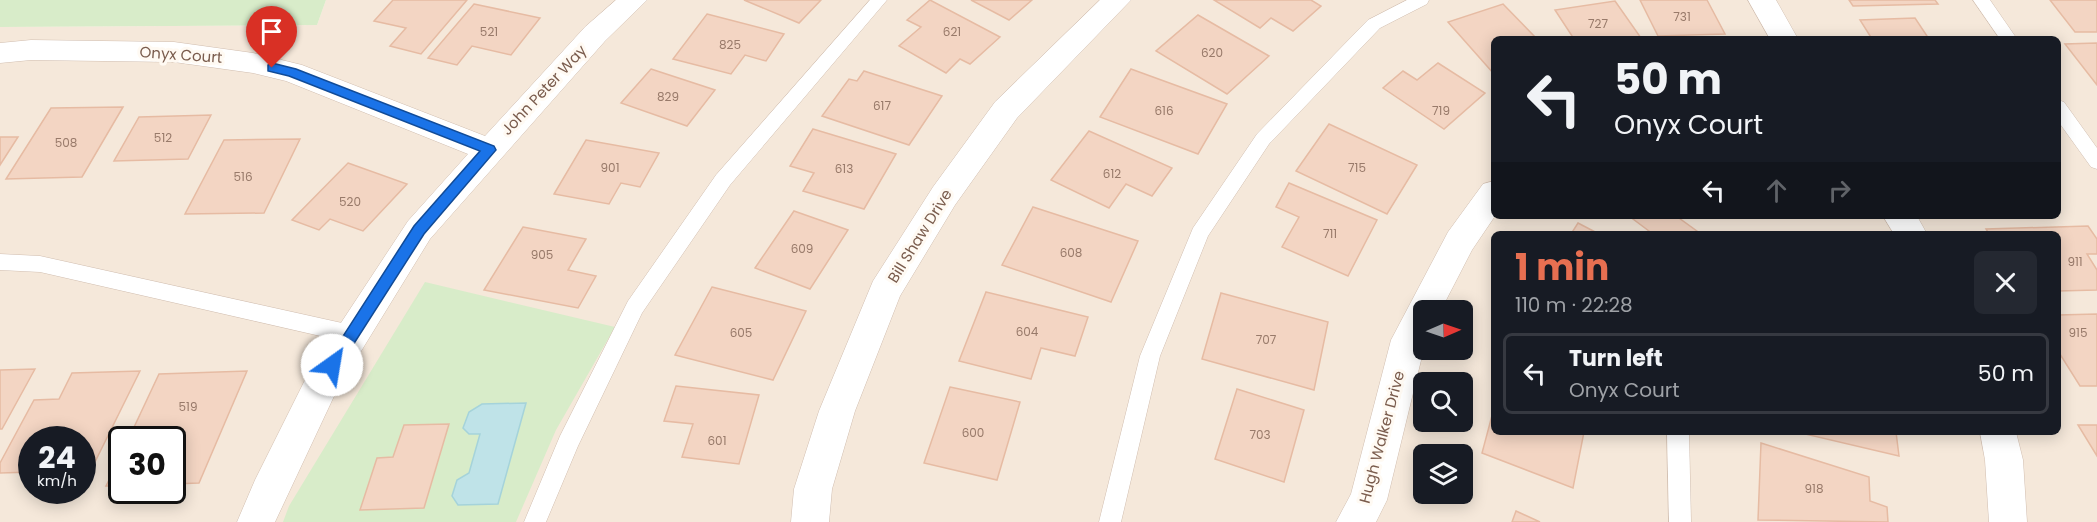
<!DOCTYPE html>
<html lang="en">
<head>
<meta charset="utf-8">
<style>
  :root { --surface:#171b24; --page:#242831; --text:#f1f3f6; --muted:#9ea1a6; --line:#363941; --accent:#e76f51 }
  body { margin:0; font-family:Poppins,sans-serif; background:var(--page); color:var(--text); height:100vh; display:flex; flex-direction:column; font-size:22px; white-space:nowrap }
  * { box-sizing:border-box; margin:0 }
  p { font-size:20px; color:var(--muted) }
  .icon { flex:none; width:33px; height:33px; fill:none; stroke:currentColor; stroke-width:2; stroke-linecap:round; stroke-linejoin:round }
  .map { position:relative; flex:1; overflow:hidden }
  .sheet { position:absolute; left:1491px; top:231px; width:570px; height:204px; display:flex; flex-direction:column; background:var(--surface); border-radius:9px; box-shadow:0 3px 15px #0003 }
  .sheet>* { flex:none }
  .guide { position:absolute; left:1491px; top:36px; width:570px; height:183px; border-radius:9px; box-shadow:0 3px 15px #0003; background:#171b24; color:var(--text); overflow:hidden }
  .needle { width:39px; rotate:88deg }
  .fabs { position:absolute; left:1413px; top:300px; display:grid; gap:12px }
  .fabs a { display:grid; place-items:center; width:60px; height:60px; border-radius:9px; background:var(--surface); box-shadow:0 3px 15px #0003; font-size:30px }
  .speed { position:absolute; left:18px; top:426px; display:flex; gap:12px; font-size:30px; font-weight:700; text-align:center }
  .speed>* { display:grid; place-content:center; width:78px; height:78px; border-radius:50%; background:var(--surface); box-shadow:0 3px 15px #0003; line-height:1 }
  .speed small { font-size:15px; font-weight:400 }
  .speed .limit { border:3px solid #111; border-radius:9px; background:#fff; color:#111 }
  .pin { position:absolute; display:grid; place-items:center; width:51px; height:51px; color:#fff; margin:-62px -26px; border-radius:50% 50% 50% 0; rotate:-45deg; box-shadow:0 0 6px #0007 }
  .pin .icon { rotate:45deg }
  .me { position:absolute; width:66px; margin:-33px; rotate:32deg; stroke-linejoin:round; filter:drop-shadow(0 0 4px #0008) }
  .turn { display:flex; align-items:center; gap:21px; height:126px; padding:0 24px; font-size:27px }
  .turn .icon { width:78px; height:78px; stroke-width:2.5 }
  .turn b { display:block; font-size:42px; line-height:51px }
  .lanes { display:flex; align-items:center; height:57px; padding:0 24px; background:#0003; justify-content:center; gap:30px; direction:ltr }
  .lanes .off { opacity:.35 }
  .round { display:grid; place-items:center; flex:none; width:63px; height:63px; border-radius:9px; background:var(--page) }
  .summary { display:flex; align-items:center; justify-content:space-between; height:102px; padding:0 24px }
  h1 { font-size:36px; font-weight:700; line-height:45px; color:var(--accent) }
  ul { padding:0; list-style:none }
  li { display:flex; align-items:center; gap:18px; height:81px; margin:0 12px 9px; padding:0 12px; border:3px solid var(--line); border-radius:9px }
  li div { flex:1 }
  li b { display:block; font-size:22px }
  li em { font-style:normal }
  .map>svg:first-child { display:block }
  .residential { fill:#f5e8da; fill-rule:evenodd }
  .green { fill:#d8ecc9 }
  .water { fill:#bfe3e8; stroke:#a5d3da; stroke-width:1.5 }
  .building { fill:#f3d5c3; stroke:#e6bba3; stroke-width:1.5 }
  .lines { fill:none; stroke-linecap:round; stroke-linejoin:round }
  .service-casing { stroke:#d1beb0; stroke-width:1 }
  .minor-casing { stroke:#d1beb0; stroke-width:1 }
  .service { fill:#fff; fill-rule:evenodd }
  .minor { fill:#fff; fill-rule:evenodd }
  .route { fill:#1a73e8; stroke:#114b97; stroke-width:1.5 }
  .labels { text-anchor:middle; stroke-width:6; stroke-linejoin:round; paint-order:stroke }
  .number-label { font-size:12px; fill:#987a6a }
  .street-label { font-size:15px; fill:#7a5c4d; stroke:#fffaf3 }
</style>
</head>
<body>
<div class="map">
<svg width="2097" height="522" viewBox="0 0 2097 522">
  <rect width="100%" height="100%" fill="#fdf6ec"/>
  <path class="residential" d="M 326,0 L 2097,0 L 2097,522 L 0,522 L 0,27 L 317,25 ZM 1494,39 L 2058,39 L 2058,216 L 1494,216 ZM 1494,234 L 2058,234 L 2058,432 L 1494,432 ZM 1424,310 L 1462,310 L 1462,350 L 1424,350 ZM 1424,382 L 1462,382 L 1462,422 L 1424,422 ZM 32,440 L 82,440 L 82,490 L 32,490 ZM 122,440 L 172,440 L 172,490 L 122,490 ZM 1424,454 L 1462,454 L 1462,494 L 1424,494 Z"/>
  <g class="green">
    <polygon points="0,0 326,0 317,25 0,27"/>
    <polygon points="425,282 615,327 556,430 516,522 283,522 289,506"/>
  </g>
  <polygon class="water" points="526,403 498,504 458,505 452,496 457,480 469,473 480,434 469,434 463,428 469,412 482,404"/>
  <g class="building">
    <polygon points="393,0 467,0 421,54 390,46 406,28 374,21"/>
    <polygon points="744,0 821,0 799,23"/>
    <polygon points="930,0 1000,37 970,64 960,59 946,73 899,46 921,27 907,20"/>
    <polygon points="971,0 1032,0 1009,20"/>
    <polygon points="1214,0 1311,0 1321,6 1293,31 1271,18 1260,28"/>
    <polygon points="1640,0 1707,0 1725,34 1658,36"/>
    <polygon points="1849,0 1935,0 1938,4 1853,6"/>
    <polygon points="2050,0 2097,0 2097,32 2075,32"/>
    <polygon points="1615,1 1641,38 1574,39 1555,10"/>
    <polygon points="474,4 540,18 511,55 472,46 457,65 428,58"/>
    <polygon points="1503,4 1537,39 1494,39 1494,74 1448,22"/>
    <polygon points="707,14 784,34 766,61 745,55 731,74 673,59"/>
    <polygon points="1198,15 1269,56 1227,94 1156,51"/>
    <polygon points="1915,18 1929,39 1872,39 1860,20"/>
    <polygon points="2097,43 2097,85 2065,44"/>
    <polygon points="1438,63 1485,93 1444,129 1383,88 1403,71 1417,80"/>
    <polygon points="651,69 715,90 687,126 621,103"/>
    <polygon points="1131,69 1227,104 1198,154 1100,117"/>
    <polygon points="864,71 942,96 909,145 822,116 849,79 857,81"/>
    <polygon points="123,107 82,177 6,179 51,108"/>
    <polygon points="211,115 188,159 114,161 139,117"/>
    <polygon points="1329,124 1417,165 1387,214 1296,171"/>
    <polygon points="813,129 896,154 864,209 803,191 814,173 790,166"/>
    <polygon points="1089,131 1172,168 1152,196 1126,184 1109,208 1051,180"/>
    <polygon points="0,137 18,137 0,165"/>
    <polygon points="300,139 264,213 185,214 224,140"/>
    <polygon points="586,140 659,153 640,187 621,183 609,204 554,194"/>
    <polygon points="348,163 407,184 363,231 330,219 319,230 292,220"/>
    <polygon points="1289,183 1377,220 1348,276 1282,247 1299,217 1276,207"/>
    <polygon points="1033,207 1138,241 1111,302 1002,265"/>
    <polygon points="794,211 848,230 810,289 755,268"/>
    <polygon points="1629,216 1682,216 1679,218 1701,234 1653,234"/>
    <polygon points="1578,223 1599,234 1571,234"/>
    <polygon points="2088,226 2097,239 2097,254 2087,254 2097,270 2097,290 2058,291 2058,234 1989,234 1986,229"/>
    <polygon points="523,227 586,239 568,270 596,276 578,308 484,290"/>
    <polygon points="712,287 806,311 773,380 675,355"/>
    <polygon points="986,292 1088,317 1075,356 1041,348 1031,379 959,361"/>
    <polygon points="1221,293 1328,322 1314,390 1202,359"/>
    <polygon points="2097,314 2097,386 2080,386 2058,351 2058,315"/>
    <polygon points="35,369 2,429 0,429 0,370"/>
    <polygon points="140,371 91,470 82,470 82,440 32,440 32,472 0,473 0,463 34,400 59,399 72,373"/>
    <polygon points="247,371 199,483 172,484 172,440 128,440 159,374"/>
    <polygon points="676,386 759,395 739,464 682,457 693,424 664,421"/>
    <polygon points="950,387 1020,402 997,480 924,463"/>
    <polygon points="1237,389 1304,410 1284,482 1215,459"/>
    <polygon points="1494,408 1494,432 1584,432 1573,488 1482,453"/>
    <polygon points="449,424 424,508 360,510 377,458 393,457 404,425"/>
    <polygon points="2078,425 2097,425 2097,456"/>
    <polygon points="1805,432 1896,432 1899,456 1805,434"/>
    <polygon points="1761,443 1869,477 1870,501 1887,507 1888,522 1758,520"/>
    <polygon points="122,454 122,486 106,486"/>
    <polygon points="1516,511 1540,522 1512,522"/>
  </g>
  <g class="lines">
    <defs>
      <g id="service">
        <polygon points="870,0 887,0 730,185 642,313 578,446 546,522 524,522 560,436 628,301 716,175"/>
        <polygon points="1407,0 1429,0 1427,4 1380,28 1269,144 1208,236 1160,356 1121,522 1099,522 1140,356 1193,228 1257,134 1368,20"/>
        <polygon points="1973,0 1990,0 2017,39 2000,39"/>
        <polygon points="2058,100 2064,102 2097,148 2097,169 2091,167 2058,121"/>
        <polygon points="0,254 40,256 351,325 358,328 361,334 358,340 351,343 40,272 0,270"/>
        <polygon points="1667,432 1689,432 1691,522 1669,522"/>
      </g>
      <g id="minor">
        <polygon points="616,0 647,0 605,41 430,239 336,392 275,522 237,522 255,480 310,370 408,221 468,154 286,81 253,73 174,62 31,60 0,63 0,43 31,40 174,42 253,53 302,65 485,136 585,27"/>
        <polygon points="1100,0 1131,0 1017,118 955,205 900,296 855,411 832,489 829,522 791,522 794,489 819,411 873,281 933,187 995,102"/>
        <polygon points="1748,0 1776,0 1798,39 1770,39"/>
        <polygon points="1494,181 1495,216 1472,250 1441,310 1424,310 1424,348 1387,500 1376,522 1336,522 1351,494 1391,340 1448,232 1483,184"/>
        <polygon points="1883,216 1917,216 1927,234 1894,234"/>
        <polygon points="1980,432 2016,432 2023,460 2027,522 1989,522 1985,460"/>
      </g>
    </defs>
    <use href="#service" class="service-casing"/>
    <use href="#minor" class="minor-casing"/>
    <use href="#service" class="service"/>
    <use href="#minor" class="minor"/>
  </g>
  <polygon class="route" points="272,63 296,69 494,146 496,150 424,234 337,370 332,371 325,365 327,361 414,226 480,151 289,76 268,71 268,65"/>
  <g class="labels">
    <g class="number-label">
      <text x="1682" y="21">731</text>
      <text x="1598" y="28">727</text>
      <text x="489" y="36">521</text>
      <text x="952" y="36">621</text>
      <text x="730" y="49">825</text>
      <text x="1212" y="57">620</text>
      <text x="668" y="101">829</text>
      <text x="882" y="110">617</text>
      <text x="1164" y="115">616</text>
      <text x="1441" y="115">719</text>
      <text x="163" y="142">512</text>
      <text x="66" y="147">508</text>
      <text x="610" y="172">901</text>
      <text x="1357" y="172">715</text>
      <text x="844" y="173">613</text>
      <text x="1112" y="178">612</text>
      <text x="243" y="181">516</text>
      <text x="350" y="206">520</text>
      <text x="1330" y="238">711</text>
      <text x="802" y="253">609</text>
      <text x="1071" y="257">608</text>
      <text x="542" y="259">905</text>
      <text x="2075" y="266">911</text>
      <text x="1027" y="336">604</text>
      <text x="741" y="337">605</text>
      <text x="2078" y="337">915</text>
      <text x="1266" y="344">707</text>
      <text x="188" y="411">519</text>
      <text x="973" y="437">600</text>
      <text x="1260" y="439">703</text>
      <text x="717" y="445">601</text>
      <text x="1814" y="493">918</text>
    </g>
    <g class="street-label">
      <text transform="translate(181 55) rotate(4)" y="5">Onyx Court</text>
      <text transform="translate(544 90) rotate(-47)" y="5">John Peter Way</text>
      <text transform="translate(920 236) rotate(-58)" y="5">Bill Shaw Drive</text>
      <text transform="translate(1382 437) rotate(-75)" y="5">Hugh Walker Drive</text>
    </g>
  </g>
</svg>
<div class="fabs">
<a><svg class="needle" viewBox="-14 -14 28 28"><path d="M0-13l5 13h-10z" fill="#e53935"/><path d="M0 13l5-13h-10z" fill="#9ea1a6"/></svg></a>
<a><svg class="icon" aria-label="search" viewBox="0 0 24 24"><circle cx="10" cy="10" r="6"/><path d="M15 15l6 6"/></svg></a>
<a><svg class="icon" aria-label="layers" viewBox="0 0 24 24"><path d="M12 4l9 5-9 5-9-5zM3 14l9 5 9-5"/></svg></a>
</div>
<div class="speed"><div>24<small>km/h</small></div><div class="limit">30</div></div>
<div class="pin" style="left:272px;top:68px;background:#d93025"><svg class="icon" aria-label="arrive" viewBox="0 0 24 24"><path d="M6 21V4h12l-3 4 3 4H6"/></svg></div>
<svg class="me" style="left:332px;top:365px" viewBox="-20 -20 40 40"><circle r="19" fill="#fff"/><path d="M0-13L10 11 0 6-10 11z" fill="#1a73e8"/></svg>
<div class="guide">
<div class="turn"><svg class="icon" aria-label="left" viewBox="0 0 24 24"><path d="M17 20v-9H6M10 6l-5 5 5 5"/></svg><div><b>50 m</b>Onyx Court</div></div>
<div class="lanes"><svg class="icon" aria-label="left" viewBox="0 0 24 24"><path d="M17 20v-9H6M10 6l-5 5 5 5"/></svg><svg class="icon off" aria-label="ahead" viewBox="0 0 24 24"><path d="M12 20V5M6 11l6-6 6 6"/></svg><svg class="icon off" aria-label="right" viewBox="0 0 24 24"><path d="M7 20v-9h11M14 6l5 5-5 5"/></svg></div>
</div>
<section class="sheet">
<div class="summary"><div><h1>1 min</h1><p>110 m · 22:28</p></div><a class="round"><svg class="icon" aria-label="close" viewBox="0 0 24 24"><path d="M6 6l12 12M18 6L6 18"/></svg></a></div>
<ul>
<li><svg class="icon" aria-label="left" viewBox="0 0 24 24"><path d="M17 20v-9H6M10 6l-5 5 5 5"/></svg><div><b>Turn left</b><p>Onyx Court</p></div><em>50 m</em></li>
</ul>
</section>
</div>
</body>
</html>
